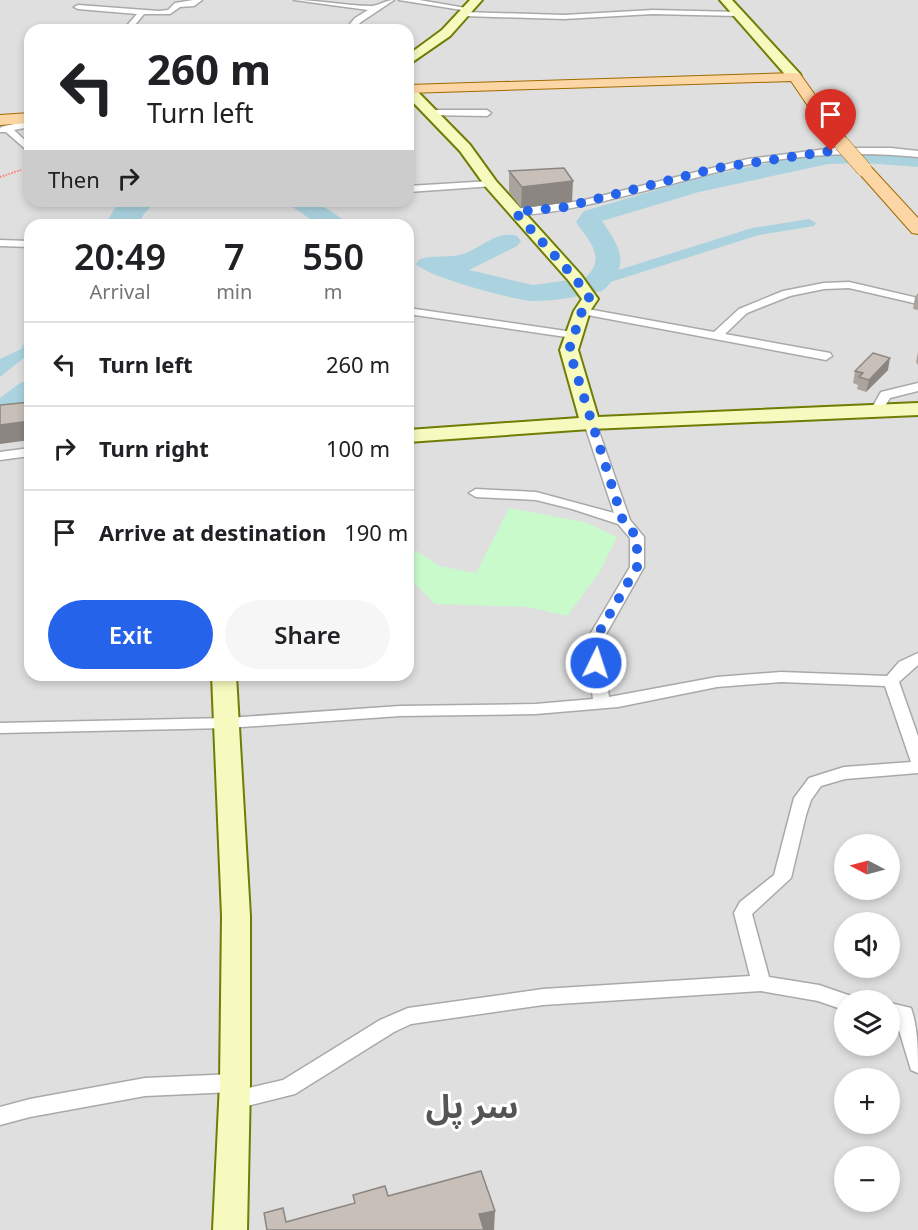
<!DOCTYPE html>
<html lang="en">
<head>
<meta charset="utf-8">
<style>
  :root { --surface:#fff; --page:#f6f6f6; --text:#202124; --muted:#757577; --line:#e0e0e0; --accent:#2563eb }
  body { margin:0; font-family:"Noto Sans","Noto Sans Arabic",sans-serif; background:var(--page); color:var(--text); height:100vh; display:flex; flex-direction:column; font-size:22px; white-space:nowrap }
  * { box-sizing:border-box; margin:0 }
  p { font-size:20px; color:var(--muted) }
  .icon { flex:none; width:33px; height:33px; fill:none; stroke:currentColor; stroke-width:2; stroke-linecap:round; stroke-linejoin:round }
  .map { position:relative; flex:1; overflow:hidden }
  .details { position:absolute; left:24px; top:219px; width:390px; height:462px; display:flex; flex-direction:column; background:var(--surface); border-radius:18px; box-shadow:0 3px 9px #0003 }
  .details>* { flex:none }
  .guide { position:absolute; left:24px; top:24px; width:390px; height:183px; border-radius:18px; box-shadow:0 3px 9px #0003; background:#fff; color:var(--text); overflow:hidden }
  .needle { width:39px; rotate:276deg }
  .fabs { position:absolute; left:834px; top:834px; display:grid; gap:12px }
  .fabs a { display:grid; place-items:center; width:66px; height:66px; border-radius:50%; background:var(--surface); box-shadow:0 3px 9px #0003; font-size:30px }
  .pin { position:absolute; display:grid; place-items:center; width:51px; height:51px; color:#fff; margin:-62px -26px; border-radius:50% 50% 50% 0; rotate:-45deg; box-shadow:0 0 6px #0007 }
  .pin .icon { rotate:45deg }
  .me { position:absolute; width:66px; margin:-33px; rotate:4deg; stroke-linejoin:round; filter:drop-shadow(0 0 4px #0008) }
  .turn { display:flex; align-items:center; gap:21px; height:126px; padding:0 24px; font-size:27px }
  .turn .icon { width:78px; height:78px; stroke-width:2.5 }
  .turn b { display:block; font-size:42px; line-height:51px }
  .then { display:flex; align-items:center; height:57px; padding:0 24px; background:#0003; gap:12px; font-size:22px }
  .eta { display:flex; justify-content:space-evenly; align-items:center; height:102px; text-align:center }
  .eta b { font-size:36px; font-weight:600; line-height:42px }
  .primary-button { display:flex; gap:12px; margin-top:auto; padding:12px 24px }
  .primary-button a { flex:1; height:69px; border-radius:36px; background:var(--accent); color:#fff; font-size:24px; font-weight:600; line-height:69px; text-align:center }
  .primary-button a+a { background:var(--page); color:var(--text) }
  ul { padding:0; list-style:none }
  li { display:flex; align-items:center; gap:18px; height:84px; padding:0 24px; border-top:2px solid var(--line) }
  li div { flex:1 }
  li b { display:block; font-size:22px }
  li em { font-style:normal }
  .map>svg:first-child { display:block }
  .residential { fill:#e0dfdf; fill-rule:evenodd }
  .park { fill:#c8facc }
  .water { fill:#aad3df }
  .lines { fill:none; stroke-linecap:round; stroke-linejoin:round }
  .canal { fill:#aad3df; fill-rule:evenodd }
  .river { fill:#aad3df; fill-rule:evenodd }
  .street-casing { stroke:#a9a9a9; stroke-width:3 }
  .secondary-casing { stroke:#707d05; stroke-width:4 }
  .primary-casing { stroke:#a06b00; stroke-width:2 }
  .path { stroke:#fa8072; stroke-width:2; stroke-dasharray:1.5 1.5; stroke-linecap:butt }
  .street { fill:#fff; fill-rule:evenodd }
  .secondary { fill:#f7fabf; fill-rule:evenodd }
  .primary { fill:#fcd6a4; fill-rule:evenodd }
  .primary-bridge-casing { stroke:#a06b00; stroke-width:16; stroke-linecap:butt }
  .primary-bridge { stroke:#fcd6a4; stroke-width:15 }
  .wall { fill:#aba49e }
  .shaded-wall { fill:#8b8681 }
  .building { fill:#c7bfb8; stroke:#8b8681; stroke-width:1.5 }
  .route { stroke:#2563eb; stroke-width:10; stroke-dasharray:0 18 }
  .labels { text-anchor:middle; stroke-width:6; stroke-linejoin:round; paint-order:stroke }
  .near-town-label { font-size:33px; font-weight:bold; fill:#555; stroke:#fff }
</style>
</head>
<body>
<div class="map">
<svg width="918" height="1230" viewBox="0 0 918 1230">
  <rect width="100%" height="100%" fill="#f2efe9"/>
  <path class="residential" d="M 0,0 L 918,0 L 918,1230 L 0,1230 ZM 30,30 L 408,30 L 408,201 L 30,201 ZM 30,225 L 408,225 L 408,675 L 30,675 ZM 844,844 L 890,844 L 890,890 L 844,890 ZM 844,922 L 890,922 L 890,968 L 844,968 ZM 844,1000 L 890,1000 L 890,1046 L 844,1046 ZM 844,1078 L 890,1078 L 890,1124 L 844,1124 ZM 844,1156 L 890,1156 L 890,1202 L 844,1202 Z"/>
  <polygon class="park" points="509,508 585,522 617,537 599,573 567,616 528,607 435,604 408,577 408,556 416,550 439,566 476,573"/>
  <g class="water">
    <polygon points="119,201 156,201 144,214 138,225 105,225"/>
    <polygon points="30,334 30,353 0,377 0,359 21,349"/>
  </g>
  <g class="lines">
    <polygon class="canal" points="809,219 816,223 814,226 759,235 601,285 593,280 596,277 752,228"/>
    <g class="river">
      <path d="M 865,149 L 918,153 L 918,167 L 865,163 L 828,164 L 699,192 L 602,221 C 619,246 633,265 602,291 C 582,296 555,301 534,301 C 516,301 425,276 416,264 L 420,259 C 434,255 450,258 463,254 C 482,248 496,230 517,236 L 521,241 L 517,246 L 469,270 L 533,285 L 585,278 C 608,258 588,240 576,222 L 584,211 L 694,179 L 828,150 Z"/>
      <polygon points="287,201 315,201 344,220 347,225 319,225 291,206"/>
      <polygon points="30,380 30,403 11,418 0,421 0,398 20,383"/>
    </g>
    <defs>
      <g id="street">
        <polygon points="193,0 202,0 194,6 180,7 170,14 144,14 131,30 123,30 137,14 78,9 74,7 78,5 159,11 168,10 175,3"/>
        <path d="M 294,0 C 320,0 346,6 371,6 C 379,6 385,0 394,0 L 361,22 L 353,30 L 345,30 L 355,18 L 368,10 Z"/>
        <polygon points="399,0 419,0 472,9 468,11"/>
        <polygon points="653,10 738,12 742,14 738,16 653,14 564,19 464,16 460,14 464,12 564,15"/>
        <polygon points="431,110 487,110 491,113 487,116 428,115 427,113"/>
        <polygon points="30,121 30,127 14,130 30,145 30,153 6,132 0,132 0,128 4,126"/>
        <path d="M 834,148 L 891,148 L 918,151 L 918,157 C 861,151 806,154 750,164 C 713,171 530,227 510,212 L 515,209 L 581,201 L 748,159 Z"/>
        <polygon points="491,181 494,182 494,186 408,192 408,186"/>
        <polygon points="0,240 30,241 30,247 0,246"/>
        <polygon points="849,282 918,298 918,304 849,288 824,289 790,296 747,313 725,334 830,353 832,356 826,360 582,314 576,311 582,308 714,332 739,309 783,291 824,283"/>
        <polygon points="408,308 573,332 579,335 573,338 408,314"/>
        <polygon points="918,383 918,391 890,398 880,414 876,415 870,411 881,392"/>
        <polygon points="590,419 596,423 630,520 644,537 644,567 601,643 609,697 717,677 781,672 887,676 899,662 918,653 918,665 899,682 918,736 918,773 845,779 821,786 811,800 806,815 791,878 752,914 769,977 819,985 851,996 853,1000 844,1000 844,1010 818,1001 761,991 543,1005 411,1024 394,1032 295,1094 235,1109 228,1106 225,1100 228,1094 233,1092 145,1096 30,1117 0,1125 0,1107 30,1099 145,1078 235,1074 242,1077 245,1083 240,1090 283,1080 380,1020 408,1008 543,989 750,976 734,913 740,902 774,875 794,798 809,778 844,767 911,762 885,686 781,682 717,687 618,707 536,714 400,716 227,728 0,733 0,723 227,718 400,706 536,704 593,699 585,643 630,567 630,538 618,524 572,509 536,500 476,497 469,493 476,489 536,492 614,513 584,423"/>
        <polygon points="30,448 30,456 0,460 0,452"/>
        <path d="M 890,1003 L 911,1008 C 918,1028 918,1051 918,1073 L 911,1070 L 896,1020 L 890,1019 Z"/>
      </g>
      <g id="secondary">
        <polygon points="470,0 482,0 450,36 408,65 408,55 442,30"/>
        <polygon points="720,0 732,0 800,74 801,77 800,80 790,80"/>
        <polygon points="408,86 413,87 470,145 496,181 581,275 598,299 590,311 578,350 598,417 918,403 918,415 590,429 408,442 408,430 579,418 560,350 574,311 582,299 569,281 486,187 460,151 408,97"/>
        <polygon points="212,675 236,675 250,916 250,1083 247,1230 213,1230 220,1083 222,916"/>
      </g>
      <g id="primary">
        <polygon points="795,73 800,74 848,141 850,144 848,147 836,147 791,81 408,93 408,85"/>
        <polygon points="30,113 30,123 0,125 0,115"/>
        <polygon points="864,164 870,166 918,218 918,234 912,233 858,172 856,169"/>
      </g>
    </defs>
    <use href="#street" class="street-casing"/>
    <use href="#secondary" class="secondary-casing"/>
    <use href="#primary" class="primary-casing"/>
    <polyline class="path" points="0,177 21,170"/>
    <use href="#street" class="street"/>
    <use href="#secondary" class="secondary"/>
    <use href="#primary" class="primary"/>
    <defs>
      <polyline id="primary-bridge" points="842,144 864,169"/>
    </defs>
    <use href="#primary-bridge" class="primary-bridge-casing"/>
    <use href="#primary-bridge" class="primary-bridge"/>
  </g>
  <g class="wall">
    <polygon points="509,171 572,202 521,208 509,192"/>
    <polygon points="918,293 918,310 913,309 915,297"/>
    <polygon points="918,352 918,365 916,362"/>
    <polygon points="888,370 866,392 857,389 858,385 853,383 855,371"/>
  </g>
  <g class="shaded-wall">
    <polygon points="573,181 572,202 521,208 522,187"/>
    <polygon points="890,358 888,370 866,392 869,380"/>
    <polygon points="30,421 30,440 0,444 0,425"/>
    <polygon points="495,1211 494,1230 479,1230 479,1214"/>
  </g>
  <g class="building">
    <polygon points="564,168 573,181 522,187 509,171"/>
    <polygon points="873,353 890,358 869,380 859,377 863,373 855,371"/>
    <polygon points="30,402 30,421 0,425 0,405"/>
    <polygon points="481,1171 495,1211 479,1214 484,1230 267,1230 264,1213 283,1208 286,1222 355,1203 353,1195 385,1186 388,1196"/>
  </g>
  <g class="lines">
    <polyline class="route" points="596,663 593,643 637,567 637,537 623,521 569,350 582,311 590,299 575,278 515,212 565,207 717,168 831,151"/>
  </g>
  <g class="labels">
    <g class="near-town-label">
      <text x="472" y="1118">سر پل</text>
    </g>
  </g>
</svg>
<div class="fabs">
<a><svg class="needle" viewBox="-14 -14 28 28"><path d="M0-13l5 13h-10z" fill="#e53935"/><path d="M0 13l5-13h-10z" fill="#757577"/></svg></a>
<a><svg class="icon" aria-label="sound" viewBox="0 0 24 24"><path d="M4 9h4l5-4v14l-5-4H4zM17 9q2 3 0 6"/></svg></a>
<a><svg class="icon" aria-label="layers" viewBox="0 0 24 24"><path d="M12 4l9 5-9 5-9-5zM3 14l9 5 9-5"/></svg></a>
<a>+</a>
<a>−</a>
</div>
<div class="pin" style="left:831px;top:151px;background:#d93025"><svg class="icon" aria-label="arrive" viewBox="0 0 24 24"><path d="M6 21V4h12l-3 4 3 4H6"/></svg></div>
<svg class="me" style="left:596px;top:663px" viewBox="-20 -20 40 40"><circle r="17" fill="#2563eb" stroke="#fff" stroke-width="3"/><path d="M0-11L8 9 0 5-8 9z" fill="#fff"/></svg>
<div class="guide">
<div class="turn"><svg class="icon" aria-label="left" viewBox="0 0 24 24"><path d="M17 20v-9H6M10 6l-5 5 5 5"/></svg><div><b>260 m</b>Turn left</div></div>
<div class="then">Then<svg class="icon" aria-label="right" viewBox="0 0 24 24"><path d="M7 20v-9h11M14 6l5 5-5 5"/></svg></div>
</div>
<section class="details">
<div class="eta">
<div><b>20:49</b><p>Arrival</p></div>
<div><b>7</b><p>min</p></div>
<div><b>550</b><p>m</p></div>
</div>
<ul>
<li><svg class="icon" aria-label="left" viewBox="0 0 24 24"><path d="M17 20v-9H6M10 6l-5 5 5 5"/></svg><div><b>Turn left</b></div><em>260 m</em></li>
<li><svg class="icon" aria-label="right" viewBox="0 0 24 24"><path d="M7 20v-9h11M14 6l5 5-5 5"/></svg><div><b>Turn right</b></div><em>100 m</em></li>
<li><svg class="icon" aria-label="arrive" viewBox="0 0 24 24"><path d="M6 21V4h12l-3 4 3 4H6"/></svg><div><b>Arrive at destination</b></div><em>190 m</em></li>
</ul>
<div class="primary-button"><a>Exit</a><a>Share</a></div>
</section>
</div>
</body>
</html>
